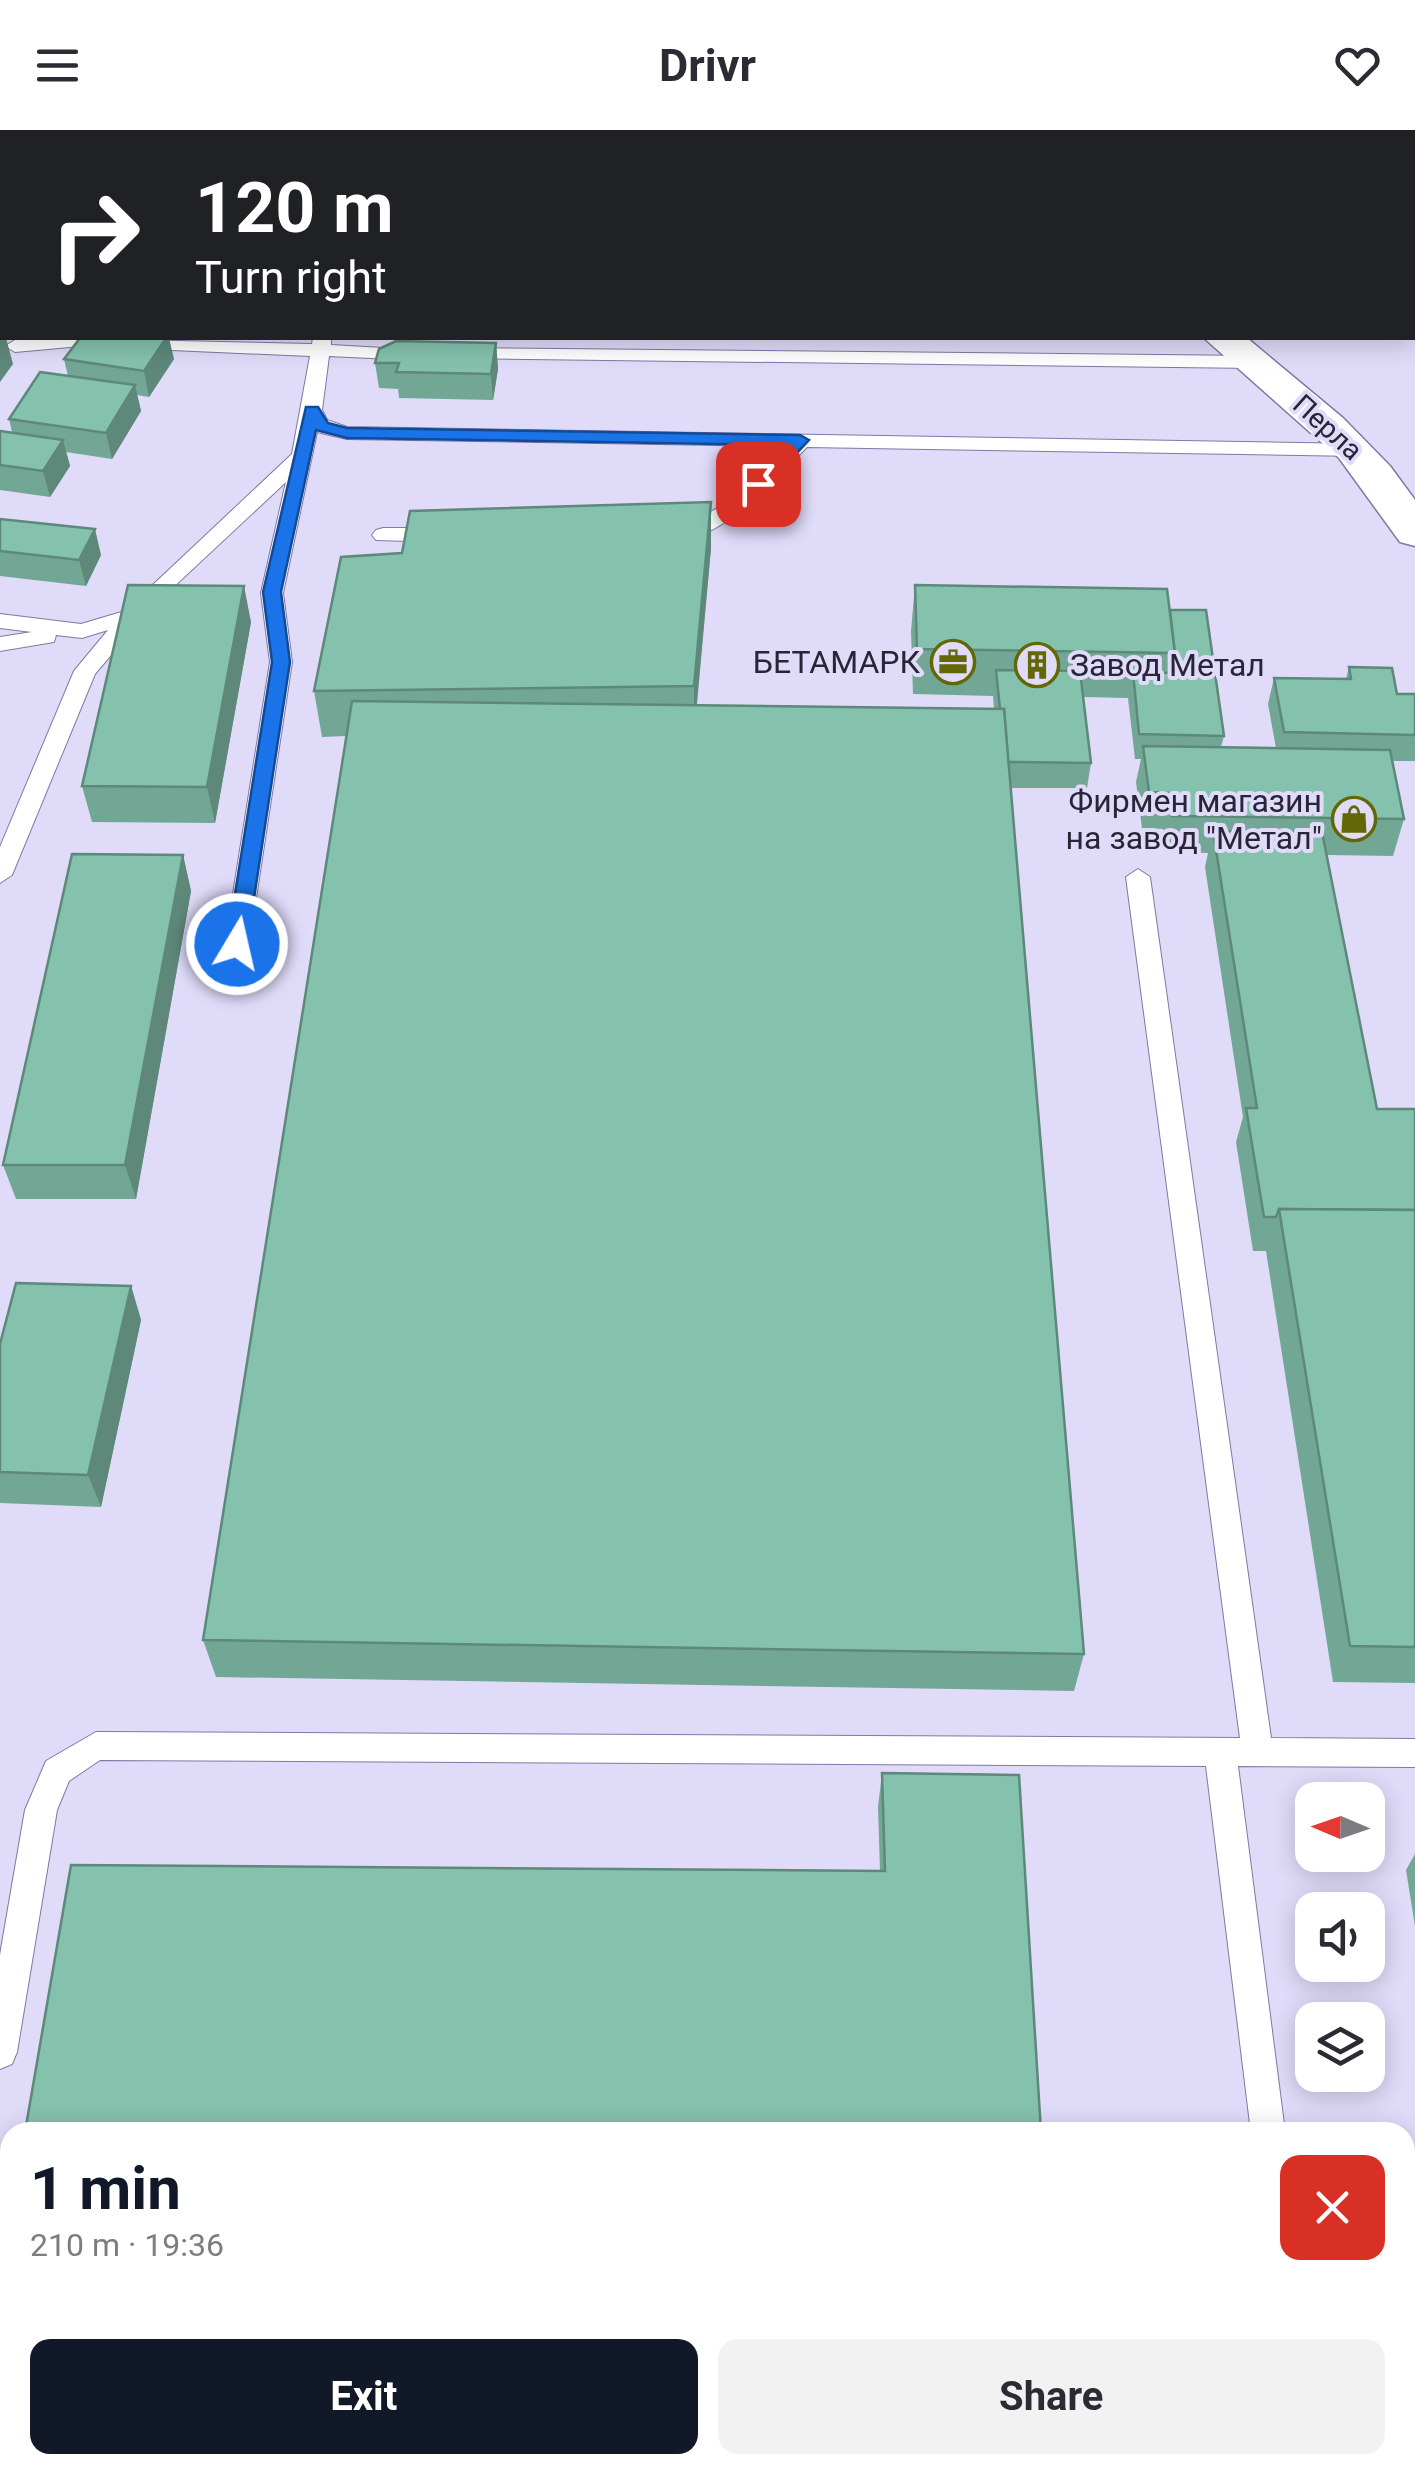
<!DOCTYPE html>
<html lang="en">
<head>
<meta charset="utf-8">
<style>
  :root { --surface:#fff; --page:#f2f2f3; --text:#2b2b33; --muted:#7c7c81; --accent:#111827 }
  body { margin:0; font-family:Roboto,sans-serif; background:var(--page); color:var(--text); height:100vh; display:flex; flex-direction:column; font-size:38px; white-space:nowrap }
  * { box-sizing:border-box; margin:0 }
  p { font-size:32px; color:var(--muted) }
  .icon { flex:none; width:55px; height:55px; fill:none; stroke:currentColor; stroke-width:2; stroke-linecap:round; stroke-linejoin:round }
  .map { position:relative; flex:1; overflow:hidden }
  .side { position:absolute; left:0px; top:1992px; width:1415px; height:352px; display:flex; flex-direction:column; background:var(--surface); border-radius:30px 30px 0 0; box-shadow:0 5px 25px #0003 }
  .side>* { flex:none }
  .banner { position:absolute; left:0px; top:0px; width:1415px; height:210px; box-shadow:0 5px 25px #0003; background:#202124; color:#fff; overflow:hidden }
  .needle { width:65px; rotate:272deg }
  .tools { position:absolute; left:1295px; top:1652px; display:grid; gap:20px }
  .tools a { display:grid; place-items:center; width:90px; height:90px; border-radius:20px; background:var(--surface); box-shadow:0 5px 25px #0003; font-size:50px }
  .pin { position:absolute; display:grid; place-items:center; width:85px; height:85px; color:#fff; margin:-42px; border-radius:20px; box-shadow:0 5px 15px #0006 }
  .me { position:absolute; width:110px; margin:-55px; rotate:9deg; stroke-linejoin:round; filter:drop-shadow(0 0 8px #0008) }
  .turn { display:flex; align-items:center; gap:35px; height:210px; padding:0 30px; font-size:45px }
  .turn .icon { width:130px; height:130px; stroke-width:2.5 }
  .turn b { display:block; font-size:70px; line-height:85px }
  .round { display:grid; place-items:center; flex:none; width:105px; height:105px; border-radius:20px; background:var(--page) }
  .summary { display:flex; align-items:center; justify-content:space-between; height:170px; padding:0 30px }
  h1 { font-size:60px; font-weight:700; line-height:75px; color:var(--accent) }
  .button { display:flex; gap:20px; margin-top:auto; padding:20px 30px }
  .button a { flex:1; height:115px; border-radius:20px; background:var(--accent); color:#fff; font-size:40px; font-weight:700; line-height:115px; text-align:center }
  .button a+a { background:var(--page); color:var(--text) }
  header { display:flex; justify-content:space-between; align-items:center; height:130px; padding:0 30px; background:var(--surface); font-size:45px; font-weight:700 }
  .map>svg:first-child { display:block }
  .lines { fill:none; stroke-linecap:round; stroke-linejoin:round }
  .service-casing { stroke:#8078a5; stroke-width:2 }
  .minor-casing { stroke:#8078a5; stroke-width:3 }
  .service { fill:#fff; fill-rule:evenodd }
  .minor { fill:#fff; fill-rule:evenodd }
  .wall { fill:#72a796 }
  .shaded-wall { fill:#5d887a }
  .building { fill:#85c2ae; stroke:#5d887a; stroke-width:2.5 }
  .route { fill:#1a73e8; stroke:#114b97; stroke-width:2.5 }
  .labels { text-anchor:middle; stroke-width:8; stroke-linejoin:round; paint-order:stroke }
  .far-street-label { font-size:28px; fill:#282537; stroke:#dfdbf9 }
  .poi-label { font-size:32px; fill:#282537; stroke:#dfdbf9; text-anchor:end }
</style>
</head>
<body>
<header><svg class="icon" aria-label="menu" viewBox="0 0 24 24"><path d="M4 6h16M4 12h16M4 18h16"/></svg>Drivr<svg class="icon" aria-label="heart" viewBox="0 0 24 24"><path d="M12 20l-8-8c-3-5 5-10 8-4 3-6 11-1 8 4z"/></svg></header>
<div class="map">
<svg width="1415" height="2344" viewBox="0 0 1415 2344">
  <rect width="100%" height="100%" fill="#dfdbf9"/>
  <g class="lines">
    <defs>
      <g id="service">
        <rect x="354" y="0" width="18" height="2"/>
        <rect x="834" y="0" width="18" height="2"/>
        <polygon points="1148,0 1167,0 1168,2 1150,2"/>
        <rect x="1412" y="20" width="3" height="10"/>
        <rect x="0" y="54" width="2" height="10"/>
        <path d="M 44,208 L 312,214 L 313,208 L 331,208 L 331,215 L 419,220 L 419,228 L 412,230 L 329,226 L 322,280 L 327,290 L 347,297 L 1357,314 L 1367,320 L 1357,326 L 807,317 C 769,356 734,398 679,413 L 668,406 L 672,401 L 724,375 L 784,316 L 347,309 L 317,302 L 283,463 L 292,532 L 249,814 L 237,823 L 225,814 L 270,532 L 261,463 L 286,352 L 151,478 L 95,544 L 12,745 L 0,753 L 0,717 L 74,541 L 108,500 L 82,508 L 56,505 L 54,512 L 0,521 L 0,507 L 32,502 L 0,498 L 0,484 L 81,494 L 125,481 L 292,324 L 310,226 L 81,216 L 15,222 L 5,216 L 15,210 Z"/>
        <polygon points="460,218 1254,226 1264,232 1254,238 453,228 453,220"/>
        <polygon points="383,398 442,398 453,405 442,412 376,410 372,405 376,400"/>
        <polygon points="1138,739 1150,747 1271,1608 1415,1609 1415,1637 1238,1636 1285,2002 1251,2002 1206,1636 100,1630 69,1651 57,1680 17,1922 12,1934 0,1939 0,1825 25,1680 46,1631 96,1602 1240,1608 1126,747"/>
        <polygon points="1291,2335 1329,2335 1330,2344 1292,2344"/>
      </g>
      <g id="minor">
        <polygon points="951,0 987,0 989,2 953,2"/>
        <polygon points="1204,208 1247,208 1343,288 1390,336 1415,370 1415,416 1400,412 1339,328"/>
      </g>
    </defs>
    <use href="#service" class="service-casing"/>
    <use href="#minor" class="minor-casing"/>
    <use href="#service" class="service"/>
    <use href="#minor" class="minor"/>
  </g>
  <g class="wall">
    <polygon points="1017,0 1151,0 1152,2 1020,2"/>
    <polygon points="496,213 498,239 493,270 399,268 398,259 379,258 375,233"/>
    <polygon points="64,229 174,229 149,267 137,265 141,281 112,329 66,322 70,336 50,367 0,360 0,301 12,302 9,289 68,246"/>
    <polygon points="711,372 711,418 697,575 994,579 993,566 913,564 911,501 915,455 1170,480 1224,606 1221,617 1276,618 1268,574 1274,548 1346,549 1349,537 1397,564 1415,564 1415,631 1392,631 1404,689 1393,726 1327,725 1377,979 1415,979 1415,1553 1333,1552 1266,1121 1253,1121 1236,1012 1243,987 1205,737 1208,723 1165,722 1163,699 1142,698 1136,652 1141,629 1135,629 1128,568 1083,567 1091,633 1087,658 1011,658 1084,1524 1074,1561 216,1547 203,1510 347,606 322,607 314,561 402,423"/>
    <polygon points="0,389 101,425 86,456 0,446"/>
    <polygon points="251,492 215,693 92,692 82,656"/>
    <polygon points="183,725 191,761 136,1069 16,1069 3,1035"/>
    <polygon points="131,1156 141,1190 101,1377 0,1373 0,1214"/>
    <polygon points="882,1643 1041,2002 880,1741 878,1677"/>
    <polygon points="1415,1724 1415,1796 1406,1740"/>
  </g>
  <g class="shaded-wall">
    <polygon points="0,0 46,0 43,2 2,2 2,48 0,51"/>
    <polygon points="1415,143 1415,178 1412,179 1412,144"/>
    <polygon points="2,198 2,208 6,208 13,234 0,252 0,202"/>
    <polygon points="166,208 169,208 174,229 149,267 144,241"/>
    <polygon points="496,213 498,239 493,270 491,244"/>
    <polygon points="135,255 141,281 112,329 106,303"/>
    <polygon points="63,310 70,336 50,367 43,341"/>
    <polygon points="711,372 711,418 694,602 694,556"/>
    <polygon points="95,399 101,425 86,456 79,430"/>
    <polygon points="244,456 251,492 215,693 207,657"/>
    <polygon points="183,725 191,761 136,1069 125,1035"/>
    <polygon points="131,1156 141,1190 101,1377 88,1345"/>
  </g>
  <g class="building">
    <polygon points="655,0 767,0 766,2 655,2"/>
    <rect x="769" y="0" width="44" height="2"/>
    <rect x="913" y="0" width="53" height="2"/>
    <polygon points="1052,0 1151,0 1152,2 1055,2"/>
    <polygon points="1412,95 1415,95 1415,143 1412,144"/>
    <polygon points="80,208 166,208 144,241 64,229"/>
    <polygon points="396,211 496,213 491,244 396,242 399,233 375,233 379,219"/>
    <polygon points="40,242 135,255 106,303 9,289"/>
    <polygon points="0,301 63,310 43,341 0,335"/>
    <polygon points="711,372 694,556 314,561 341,427 402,423 410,381"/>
    <polygon points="0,389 95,399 79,430 0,421"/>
    <polygon points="128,455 244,456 207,657 82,656"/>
    <polygon points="915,455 1167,459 1175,523 917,519"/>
    <polygon points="1170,480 1206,480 1224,606 1139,604 1133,542 1171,543 1175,523"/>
    <polygon points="1349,537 1392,538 1397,564 1415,564 1415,605 1284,602 1274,548 1351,549"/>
    <polygon points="996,540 1080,541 1091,633 1008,632 1004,579 1000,579"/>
    <polygon points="352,571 1004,579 1084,1524 203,1510"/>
    <polygon points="1143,616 1390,620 1404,689 1172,686 1170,663 1149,662"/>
    <polygon points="1213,701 1322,702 1377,979 1415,979 1415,1080 1279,1079 1276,1087 1264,1087 1246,978 1257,978"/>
    <polygon points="72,724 183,725 125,1035 3,1035"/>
    <polygon points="1279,1079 1415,1080 1415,1517 1350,1516"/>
    <polygon points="16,1153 131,1156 88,1345 0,1342 0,1214"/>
    <polygon points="882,1643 1019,1645 1041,2002 25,2002 71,1735 885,1741"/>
    <polygon points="10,2088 10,2335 1061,2335 1062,2344 0,2344 0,2145"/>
  </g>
  <polygon class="route" points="306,277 318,277 328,293 347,298 800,305 809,310 765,357 758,359 750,354 786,315 347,308 316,300 281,462 290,532 247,814 237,821 227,814 272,532 263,462"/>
  <defs>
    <symbol id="office-ring" viewBox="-11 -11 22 22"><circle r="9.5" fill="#dfdbf9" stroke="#636705" stroke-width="1.5"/><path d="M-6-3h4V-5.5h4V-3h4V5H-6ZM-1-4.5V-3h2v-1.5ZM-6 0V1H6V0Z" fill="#636705"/></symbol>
    <symbol id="building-ring" viewBox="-11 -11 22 22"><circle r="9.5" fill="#dfdbf9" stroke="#636705" stroke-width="1.5"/><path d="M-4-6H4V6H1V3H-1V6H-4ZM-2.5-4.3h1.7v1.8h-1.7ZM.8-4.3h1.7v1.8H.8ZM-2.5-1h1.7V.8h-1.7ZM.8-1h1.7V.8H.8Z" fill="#636705"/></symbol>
    <symbol id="shop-ring" viewBox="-11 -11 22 22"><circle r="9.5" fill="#dfdbf9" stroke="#636705" stroke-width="1.5"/><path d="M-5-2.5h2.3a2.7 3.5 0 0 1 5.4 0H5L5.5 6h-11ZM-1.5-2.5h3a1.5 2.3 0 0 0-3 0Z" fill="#636705"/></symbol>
  </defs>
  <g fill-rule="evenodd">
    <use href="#office-ring" x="928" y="507" width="50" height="50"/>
    <use href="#building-ring" x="1012" y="510" width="50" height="50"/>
    <use href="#shop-ring" x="1329" y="664" width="50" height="50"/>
  </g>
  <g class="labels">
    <g class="far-street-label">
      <text transform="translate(1328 297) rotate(42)" y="10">Перла</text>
    </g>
    <g class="poi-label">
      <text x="920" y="543">БЕТАМАРК</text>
      <text x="1070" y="546" text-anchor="start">Завод Метал</text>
      <text x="1322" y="682">Фирмен магазин<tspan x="1322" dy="37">на завод "Метал"</tspan></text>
    </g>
  </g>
</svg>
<div class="tools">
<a><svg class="needle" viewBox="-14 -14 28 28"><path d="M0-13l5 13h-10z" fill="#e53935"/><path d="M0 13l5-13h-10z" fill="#7c7c81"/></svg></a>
<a><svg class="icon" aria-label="sound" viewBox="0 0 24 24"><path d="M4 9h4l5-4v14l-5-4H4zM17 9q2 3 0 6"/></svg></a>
<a><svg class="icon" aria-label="layers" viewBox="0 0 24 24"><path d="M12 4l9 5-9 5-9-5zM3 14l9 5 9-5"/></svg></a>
</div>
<div class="pin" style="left:758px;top:354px;background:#d93025"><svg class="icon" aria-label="arrive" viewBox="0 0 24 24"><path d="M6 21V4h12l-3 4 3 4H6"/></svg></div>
<svg class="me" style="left:237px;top:814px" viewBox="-20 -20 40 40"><circle r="17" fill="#1a73e8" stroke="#fff" stroke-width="3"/><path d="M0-11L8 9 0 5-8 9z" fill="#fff"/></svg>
<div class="banner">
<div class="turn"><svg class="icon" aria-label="right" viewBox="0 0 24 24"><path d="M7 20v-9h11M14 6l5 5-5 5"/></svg><div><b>120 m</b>Turn right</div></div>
</div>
<section class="side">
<div class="summary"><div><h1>1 min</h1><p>210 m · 19:36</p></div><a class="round" style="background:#d93025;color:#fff"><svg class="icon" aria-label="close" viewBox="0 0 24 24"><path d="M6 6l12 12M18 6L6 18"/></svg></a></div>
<div class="button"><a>Exit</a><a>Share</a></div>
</section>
</div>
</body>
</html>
